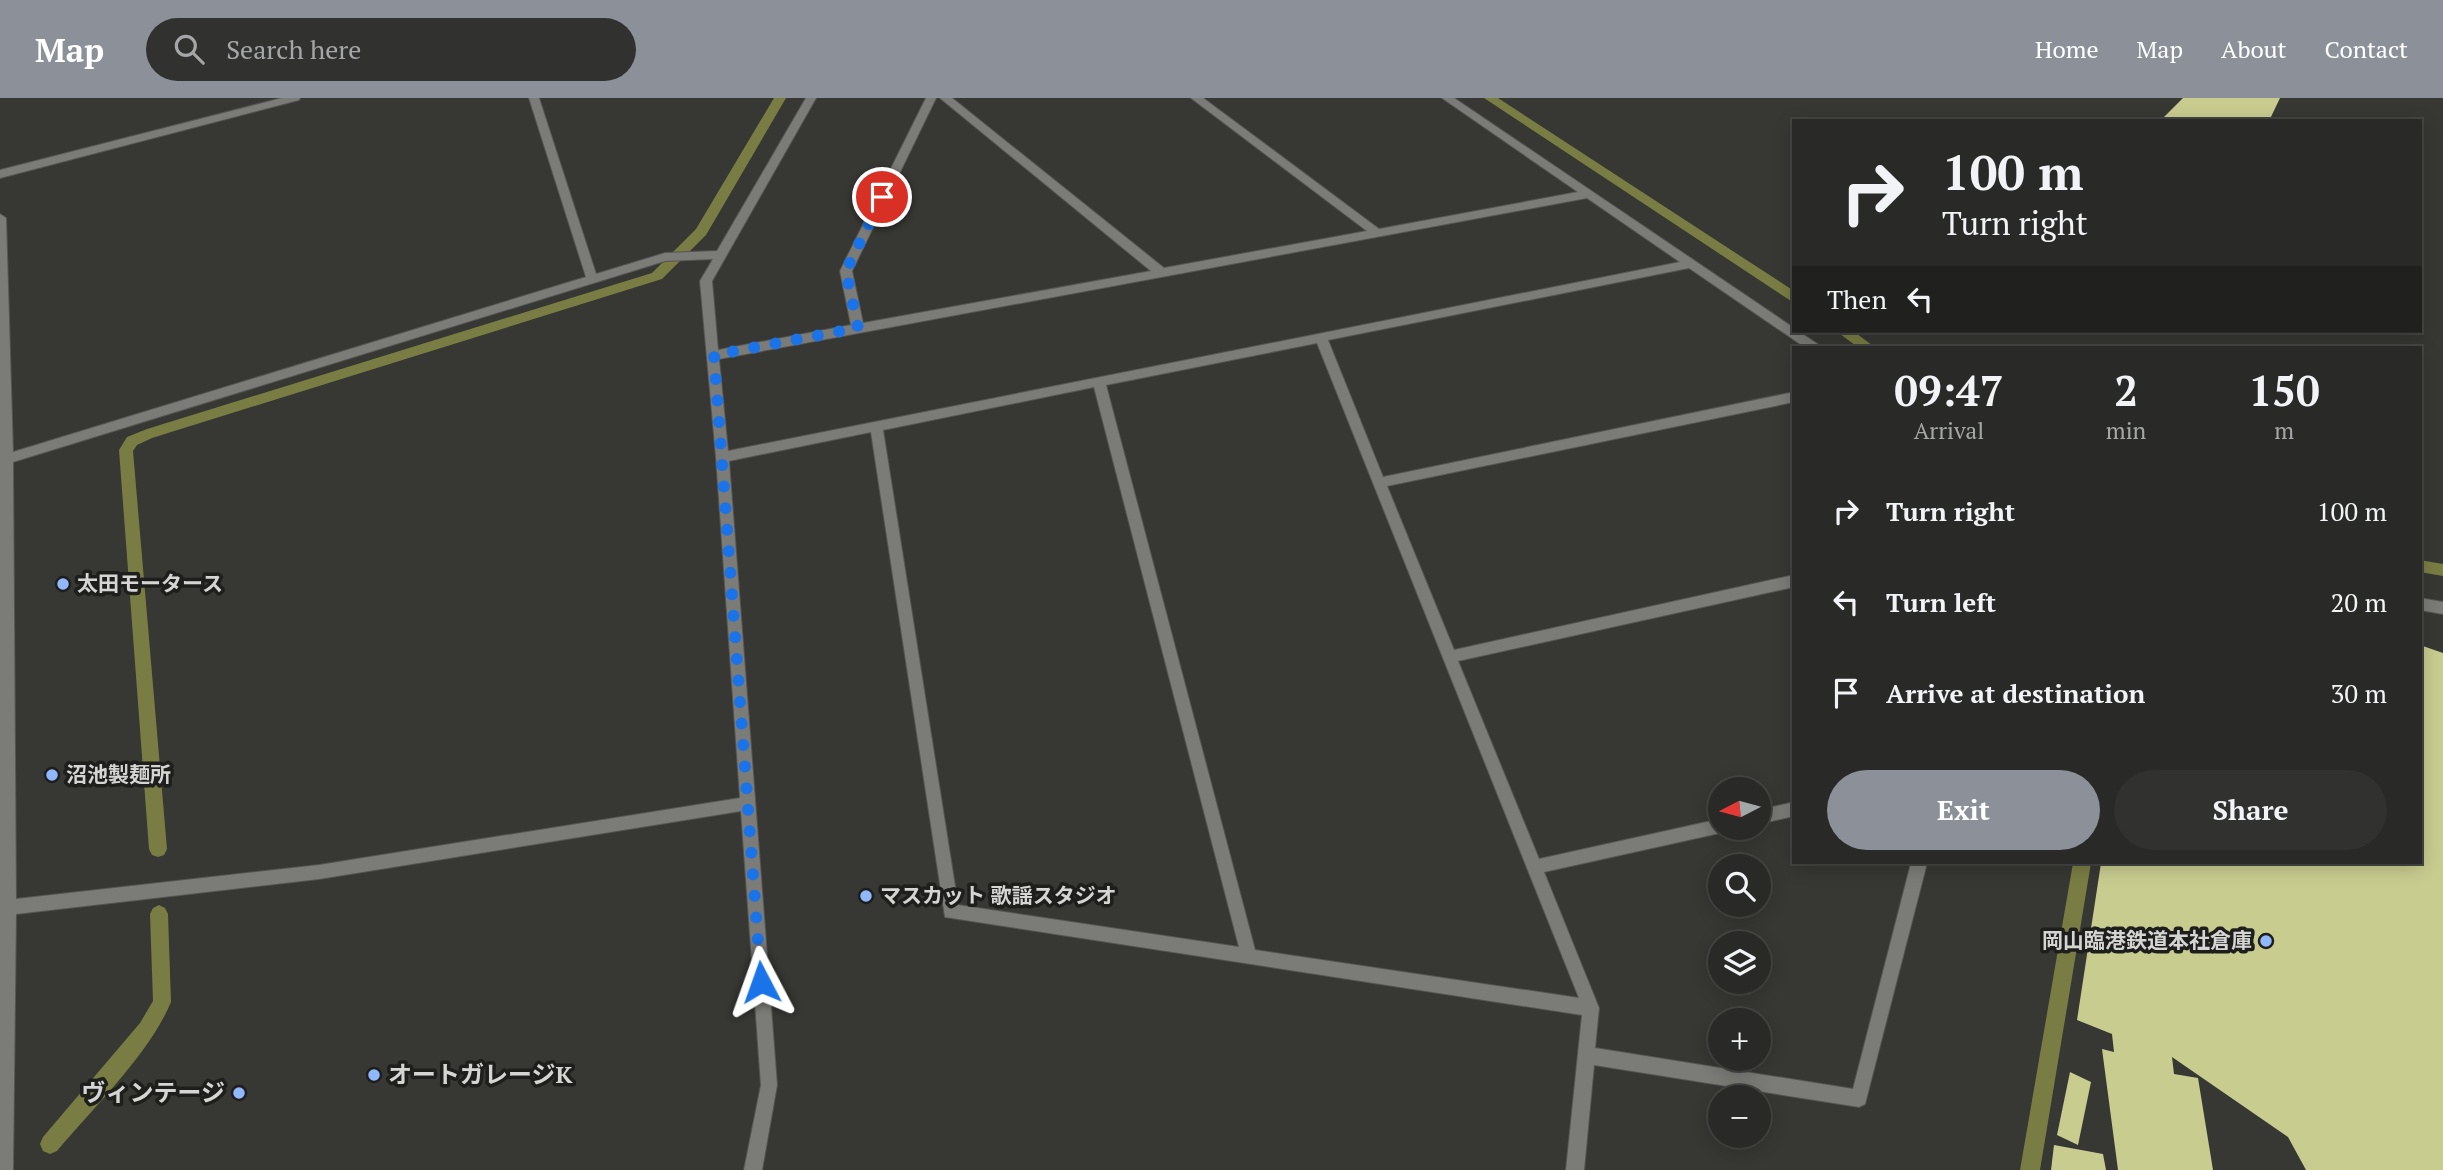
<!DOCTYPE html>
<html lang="en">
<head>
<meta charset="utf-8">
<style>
  :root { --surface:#292927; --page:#31312f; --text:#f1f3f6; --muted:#a5a6a7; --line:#454544; --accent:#8c9099 }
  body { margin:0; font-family:"PT Serif","Noto Sans JP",serif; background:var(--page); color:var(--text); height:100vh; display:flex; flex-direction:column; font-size:26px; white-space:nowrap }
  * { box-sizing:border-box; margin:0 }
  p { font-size:23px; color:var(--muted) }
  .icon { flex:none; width:38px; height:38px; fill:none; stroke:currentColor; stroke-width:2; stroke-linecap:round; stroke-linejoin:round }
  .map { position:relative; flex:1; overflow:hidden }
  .drawer { position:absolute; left:1792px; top:248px; width:630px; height:518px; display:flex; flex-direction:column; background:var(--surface); border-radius:0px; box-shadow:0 4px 18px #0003,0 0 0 2px var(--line) }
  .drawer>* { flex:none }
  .hud { position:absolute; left:1792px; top:21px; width:630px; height:214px; border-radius:0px; box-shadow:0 4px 18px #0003,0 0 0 2px var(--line); background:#292927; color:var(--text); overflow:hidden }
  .needle { width:46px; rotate:264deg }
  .tools { position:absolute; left:1708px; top:679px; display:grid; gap:14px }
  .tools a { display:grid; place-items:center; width:63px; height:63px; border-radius:50%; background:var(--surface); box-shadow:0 4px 18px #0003,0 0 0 2px var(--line); font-size:35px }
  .pin { position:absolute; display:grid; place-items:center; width:60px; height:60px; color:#fff; margin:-30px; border:4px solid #fff; border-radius:50%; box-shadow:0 2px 7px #0007 }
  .me { position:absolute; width:77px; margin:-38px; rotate:356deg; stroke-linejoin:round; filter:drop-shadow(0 0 5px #0008) }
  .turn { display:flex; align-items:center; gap:24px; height:147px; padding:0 35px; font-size:32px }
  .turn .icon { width:91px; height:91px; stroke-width:2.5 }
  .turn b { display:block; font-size:49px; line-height:60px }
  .then { display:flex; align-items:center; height:66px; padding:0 35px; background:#0003; gap:14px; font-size:26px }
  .eta { display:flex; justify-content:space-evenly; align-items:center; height:119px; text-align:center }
  .eta b { font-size:42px; font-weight:700; line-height:49px }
  .button { display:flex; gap:14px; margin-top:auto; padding:14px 35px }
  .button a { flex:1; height:80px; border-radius:42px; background:var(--accent); color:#fff; font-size:28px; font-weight:700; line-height:80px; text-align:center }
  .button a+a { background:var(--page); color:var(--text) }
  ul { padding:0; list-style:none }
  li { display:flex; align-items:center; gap:21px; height:91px; padding:0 35px }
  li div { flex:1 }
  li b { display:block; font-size:26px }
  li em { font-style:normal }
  header { display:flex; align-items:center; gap:42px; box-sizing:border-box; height:98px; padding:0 35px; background:var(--accent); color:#fff }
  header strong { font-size:33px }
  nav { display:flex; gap:38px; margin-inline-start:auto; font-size:24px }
  .search { width:490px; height:63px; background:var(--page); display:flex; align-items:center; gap:18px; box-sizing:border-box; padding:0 24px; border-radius:38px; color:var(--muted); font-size:26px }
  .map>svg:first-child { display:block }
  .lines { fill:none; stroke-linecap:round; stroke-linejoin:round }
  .stream { fill:#7a7d43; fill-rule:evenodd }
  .building { fill:#c8cc8f }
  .street-casing { stroke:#555653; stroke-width:2 }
  .street { fill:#7b7b78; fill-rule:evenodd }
  .route { stroke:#1a73e8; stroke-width:12; stroke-dasharray:0 21.6 }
  .poi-dot { fill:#91b8fd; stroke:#1e1e1d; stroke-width:2.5 }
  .labels { text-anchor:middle; stroke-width:7; stroke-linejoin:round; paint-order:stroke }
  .poi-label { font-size:21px; font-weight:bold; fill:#d5d5d3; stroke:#1e1e1d; text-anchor:start }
  .near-poi-label { font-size:24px; font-weight:bold; fill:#d5d5d3; stroke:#1e1e1d; text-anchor:start }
</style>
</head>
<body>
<header>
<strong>Map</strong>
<div class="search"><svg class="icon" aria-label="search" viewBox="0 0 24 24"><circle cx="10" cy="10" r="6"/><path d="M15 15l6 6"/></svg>Search here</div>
<nav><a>Home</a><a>Map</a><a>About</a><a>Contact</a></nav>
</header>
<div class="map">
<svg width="2443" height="1072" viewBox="0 0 2443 1072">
  <rect width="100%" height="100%" fill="#373734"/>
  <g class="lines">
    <g class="stream">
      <polygon points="774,0 786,0 706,137 662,181 152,340 137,347 133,353 167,751 164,757 158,759 152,757 149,751 119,352 127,339 147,331 652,175 696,131"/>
      <polygon points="1484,0 1498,0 1794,193 1794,205"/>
      <polygon points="1836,233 1853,233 1876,250 1859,250"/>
      <polygon points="2420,462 2443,466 2443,478 2420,474"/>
      <polygon points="2073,765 2091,765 2040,1072 2020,1072"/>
      <path d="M 159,807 L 165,810 L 168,816 L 171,904 C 150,955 93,1010 57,1053 L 50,1056 L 43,1053 L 40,1046 L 43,1039 L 140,925 L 153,903 L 150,816 L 153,810 Z"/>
    </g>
  </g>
  <g class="building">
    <polygon points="2183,0 2280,0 2270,21 2274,23 2160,23"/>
    <polygon points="2420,547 2443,555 2443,1072 2306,1072 2288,1039 2172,959 2174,976 2198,980 2213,1072 2118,1072 2102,951 2114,954 2112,936 2077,922 2101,765 2420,765"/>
    <polygon points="2070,974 2091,984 2078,1047 2057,1037"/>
    <polygon points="2054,1047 2103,1056 2106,1072 2051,1072"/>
  </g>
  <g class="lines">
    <defs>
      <g id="street">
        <polygon points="282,0 300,0 299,2 0,80 0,72"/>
        <path d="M 529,0 L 539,0 L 596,176 L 665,155 L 717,153 L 806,0 L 816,0 L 712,183 L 718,252 L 851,227 L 840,173 L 926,0 L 936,0 L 852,173 L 863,225 L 1151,173 L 940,0 L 952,0 L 1164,170 L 1367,133 L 1191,0 L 1203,0 L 1379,131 L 1578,94 L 1442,0 L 1454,0 L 1794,230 L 1794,233 L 1798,233 L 1819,247 L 1821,250 L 1806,250 L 1689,170 L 1328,242 L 1383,379 L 1794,294 L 1794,304 L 1387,388 L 1454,552 L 1794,477 L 1794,489 L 1458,563 L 1539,761 L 1720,721 L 1720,730 L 1727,730 L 1720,735 L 1544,774 L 1599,910 L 1595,950 L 1853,991 L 1911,765 L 1927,765 L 1865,1006 L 1859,1009 L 1594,967 L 1584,1072 L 1566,1072 L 1582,917 L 945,819 L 871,334 L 729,363 L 777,987 L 762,1072 L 744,1072 L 761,987 L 741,713 L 319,781 L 16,816 L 13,1072 L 0,1072 L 0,116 L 6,120 L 13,354 L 586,179 ZM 1587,100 L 1680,164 L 728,353 L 719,261 ZM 713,161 L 700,183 L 716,359 L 740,700 L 319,767 L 16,801 L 13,364 L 665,163 ZM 1317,245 L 1579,900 L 1255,852 L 1106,287 ZM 1094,289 L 1239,849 L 958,807 L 883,332 Z"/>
        <polygon points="2420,500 2443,504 2443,516 2420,512"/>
        <polygon points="1794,704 1794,718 1759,726 1759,712"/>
      </g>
    </defs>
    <use href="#street" class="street-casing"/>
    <use href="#street" class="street"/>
  </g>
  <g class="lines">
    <polyline class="route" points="761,884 714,257 858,230 846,173 882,99"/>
  </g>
  <g class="poi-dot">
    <circle cx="63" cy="486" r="7"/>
    <circle cx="52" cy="677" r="7"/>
    <circle cx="866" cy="798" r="7"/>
    <circle cx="2266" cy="843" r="7"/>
    <circle cx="374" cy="977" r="7"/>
    <circle cx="239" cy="995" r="7"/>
  </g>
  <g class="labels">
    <g class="poi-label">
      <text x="77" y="493">太田モータース</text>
      <text x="66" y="684">沼池製麺所</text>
      <text x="880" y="805">マスカット 歌謡スタジオ</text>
      <text x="2252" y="850" text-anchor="end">岡山臨港鉄道本社倉庫</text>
    </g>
    <g class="near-poi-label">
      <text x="388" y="985">オートガレージK</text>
      <text x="225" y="1003" text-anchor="end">ヴィンテージ</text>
    </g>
  </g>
</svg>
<div class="tools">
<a><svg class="needle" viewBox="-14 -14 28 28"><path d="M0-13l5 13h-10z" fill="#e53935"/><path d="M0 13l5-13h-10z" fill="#a5a6a7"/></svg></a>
<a><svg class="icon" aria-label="search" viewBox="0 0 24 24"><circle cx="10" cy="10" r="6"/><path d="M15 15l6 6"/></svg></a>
<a><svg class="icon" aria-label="layers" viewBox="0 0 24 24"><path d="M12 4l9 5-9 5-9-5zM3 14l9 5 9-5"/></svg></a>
<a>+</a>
<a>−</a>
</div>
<div class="pin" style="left:882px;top:99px;background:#d93025"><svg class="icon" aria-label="arrive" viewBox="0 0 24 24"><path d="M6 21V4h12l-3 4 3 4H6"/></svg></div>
<svg class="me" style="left:761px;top:884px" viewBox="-20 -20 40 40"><path d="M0-17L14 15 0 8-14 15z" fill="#1a73e8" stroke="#fff" stroke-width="4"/></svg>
<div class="hud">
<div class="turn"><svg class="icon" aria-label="right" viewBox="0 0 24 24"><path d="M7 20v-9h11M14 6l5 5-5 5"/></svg><div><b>100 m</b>Turn right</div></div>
<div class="then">Then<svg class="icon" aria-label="left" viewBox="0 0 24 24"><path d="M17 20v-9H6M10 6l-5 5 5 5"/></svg></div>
</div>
<section class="drawer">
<div class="eta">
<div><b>09:47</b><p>Arrival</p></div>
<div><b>2</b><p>min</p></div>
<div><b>150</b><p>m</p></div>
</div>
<ul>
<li><svg class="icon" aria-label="right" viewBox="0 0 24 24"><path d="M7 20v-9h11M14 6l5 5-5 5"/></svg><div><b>Turn right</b></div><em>100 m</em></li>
<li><svg class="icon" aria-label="left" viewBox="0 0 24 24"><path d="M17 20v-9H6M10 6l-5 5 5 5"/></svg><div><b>Turn left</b></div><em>20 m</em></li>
<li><svg class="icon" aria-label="arrive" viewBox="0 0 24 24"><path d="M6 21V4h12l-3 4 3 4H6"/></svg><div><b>Arrive at destination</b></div><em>30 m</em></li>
</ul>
<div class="button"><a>Exit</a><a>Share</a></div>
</section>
</div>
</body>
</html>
